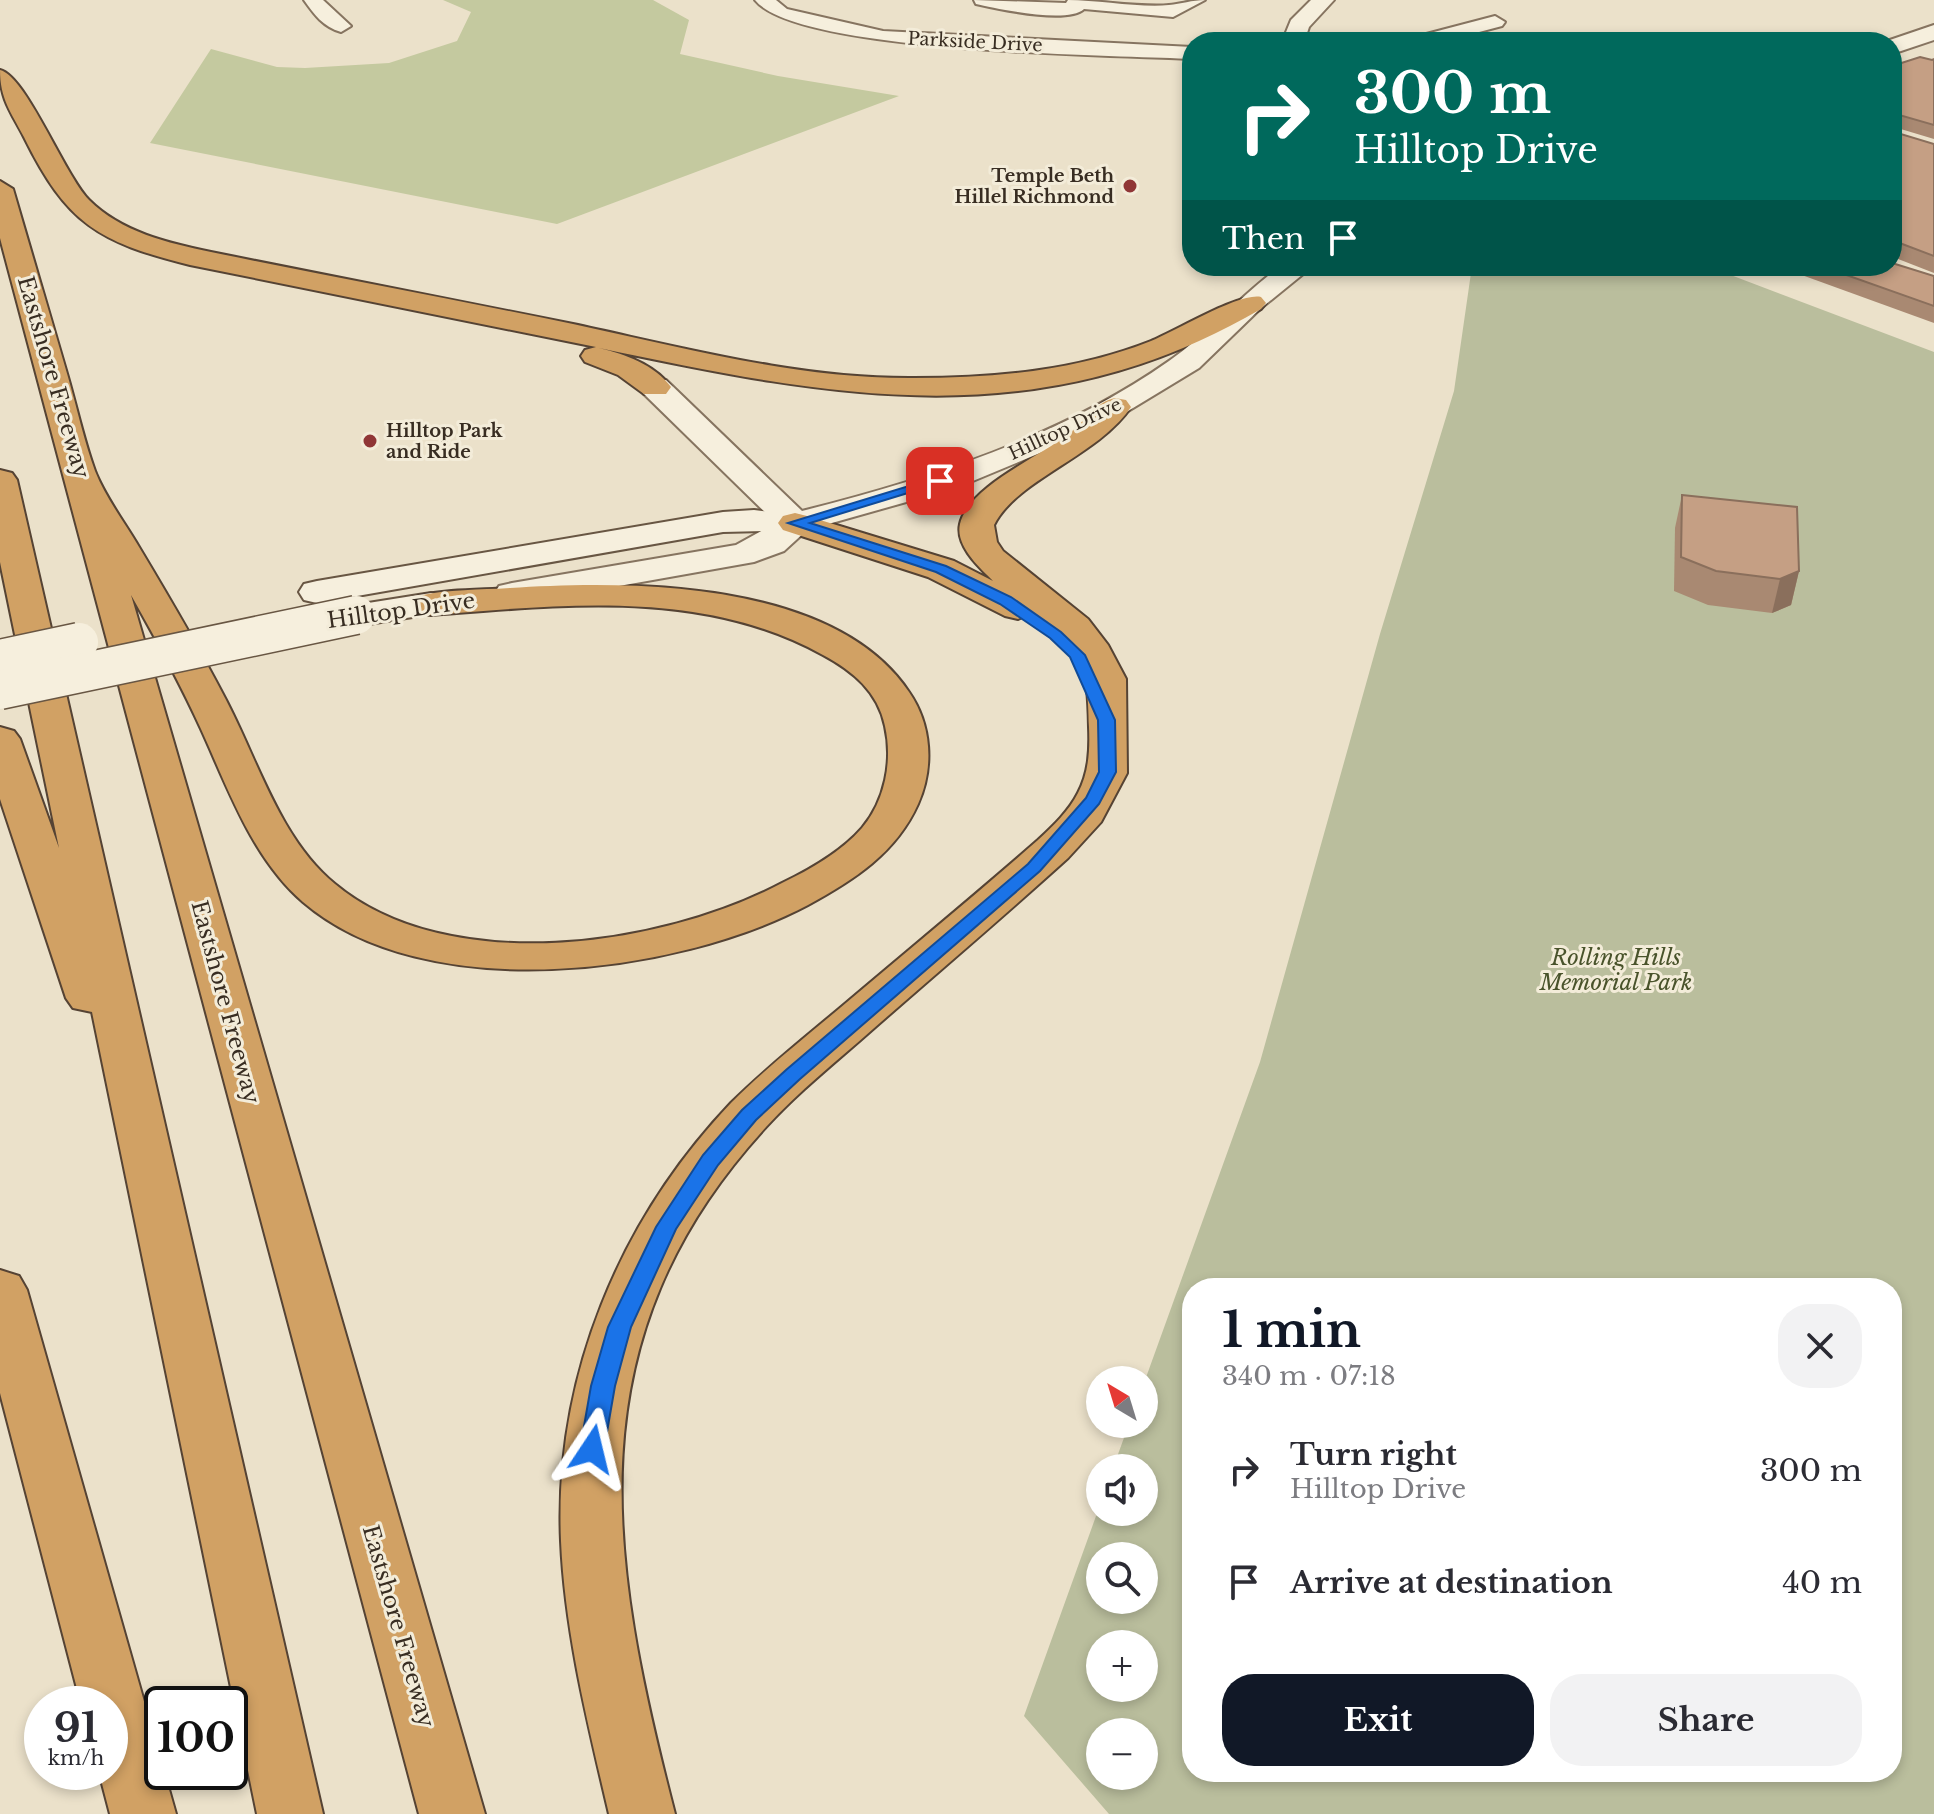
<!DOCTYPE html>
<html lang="en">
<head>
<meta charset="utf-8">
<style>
  :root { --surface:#fff; --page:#f2f2f3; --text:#2b2b33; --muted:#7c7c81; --accent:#111827 }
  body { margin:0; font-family:"Libre Baskerville",serif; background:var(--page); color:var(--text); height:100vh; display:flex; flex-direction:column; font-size:30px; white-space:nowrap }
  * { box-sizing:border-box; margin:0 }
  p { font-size:26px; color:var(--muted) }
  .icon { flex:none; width:44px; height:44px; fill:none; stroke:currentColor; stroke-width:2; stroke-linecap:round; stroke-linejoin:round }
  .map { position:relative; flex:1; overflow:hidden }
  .sheet { position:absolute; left:1182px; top:1278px; width:720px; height:504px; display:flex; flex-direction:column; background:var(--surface); border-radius:32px; box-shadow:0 4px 12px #0003 }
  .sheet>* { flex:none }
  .top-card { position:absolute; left:1182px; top:32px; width:720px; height:244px; border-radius:32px; box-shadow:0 4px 12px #0003; background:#00695c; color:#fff; overflow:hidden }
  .needle { width:52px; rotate:322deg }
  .tools { position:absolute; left:1086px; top:1366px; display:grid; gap:16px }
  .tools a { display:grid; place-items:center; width:72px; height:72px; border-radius:50%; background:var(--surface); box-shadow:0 4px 12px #0003; font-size:40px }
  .speed { position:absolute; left:24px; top:1686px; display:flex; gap:16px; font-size:40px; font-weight:700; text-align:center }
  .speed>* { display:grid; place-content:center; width:104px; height:104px; border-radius:50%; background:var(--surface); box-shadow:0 4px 12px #0003; line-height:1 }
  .speed small { font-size:20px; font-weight:400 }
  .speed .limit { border:4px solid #111; border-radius:12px; background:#fff; color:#111 }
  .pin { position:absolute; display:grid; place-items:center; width:68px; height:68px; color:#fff; margin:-34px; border-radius:16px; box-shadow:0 4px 12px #0006 }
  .me { position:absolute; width:88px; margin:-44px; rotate:10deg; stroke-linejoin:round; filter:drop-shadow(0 0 6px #0008) }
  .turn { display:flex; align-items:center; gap:28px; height:168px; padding:0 40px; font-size:36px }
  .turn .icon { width:104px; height:104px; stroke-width:2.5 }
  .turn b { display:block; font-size:56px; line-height:68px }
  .then { display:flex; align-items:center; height:76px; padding:0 40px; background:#0003; gap:16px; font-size:30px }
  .round { display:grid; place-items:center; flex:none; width:84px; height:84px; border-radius:32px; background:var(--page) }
  .summary { display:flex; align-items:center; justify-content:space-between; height:136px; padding:0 40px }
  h1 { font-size:48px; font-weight:700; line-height:60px; color:var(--accent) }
  .action { display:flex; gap:16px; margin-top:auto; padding:16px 40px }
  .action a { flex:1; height:92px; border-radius:32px; background:var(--accent); color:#fff; font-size:32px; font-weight:700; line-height:92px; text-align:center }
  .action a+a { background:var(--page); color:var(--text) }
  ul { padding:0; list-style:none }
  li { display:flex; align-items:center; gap:24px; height:112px; padding:0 40px }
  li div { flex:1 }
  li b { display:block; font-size:30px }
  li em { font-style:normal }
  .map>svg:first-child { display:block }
  .green { fill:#c4c99f }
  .cemetery { fill:#babe9d; fill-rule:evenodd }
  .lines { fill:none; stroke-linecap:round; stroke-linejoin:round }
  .minor-casing { stroke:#867460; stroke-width:4 }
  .tertiary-casing { stroke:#867460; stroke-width:4 }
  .secondary-casing { stroke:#685643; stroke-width:4 }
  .motorway-casing { stroke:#554334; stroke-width:4 }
  .minor { fill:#f6efdd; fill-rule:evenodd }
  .tertiary { fill:#f6efdd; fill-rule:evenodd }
  .secondary { fill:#f6efdd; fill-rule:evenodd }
  .motorway { fill:#d1a164; fill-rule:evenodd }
  .secondary-bridge-casing { stroke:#685643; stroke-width:41; stroke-linecap:butt }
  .secondary-bridge { stroke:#f6efdd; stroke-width:38 }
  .wall { fill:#a98972 }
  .shaded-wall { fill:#8a6f5c }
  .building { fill:#c59f84; stroke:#8a6f5c; stroke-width:2 }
  .route { fill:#1a73e8; stroke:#114b97; stroke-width:2 }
  .poi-dot { fill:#903636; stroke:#f3ecd9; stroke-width:3 }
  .labels { text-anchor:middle; stroke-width:6; stroke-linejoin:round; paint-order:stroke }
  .far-street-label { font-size:18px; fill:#382d22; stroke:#f3ecd9 }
  .far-poi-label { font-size:18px; font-weight:bold; fill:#382d22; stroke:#f3ecd9; text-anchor:end }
  .street-label { font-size:22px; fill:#382d22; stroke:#f3ecd9 }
  .park-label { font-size:22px; font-style:italic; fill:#49532b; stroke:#f3ecd9 }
</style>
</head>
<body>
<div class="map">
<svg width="1934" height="1814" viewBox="0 0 1934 1814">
  <rect width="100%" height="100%" fill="#ebe1ca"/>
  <polygon class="green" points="443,0 653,0 689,20 680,54 778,76 899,96 557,224 150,143 211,49 277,67 305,68 389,63 457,41 471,12"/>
  <path class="cemetery" d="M 1472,266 L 1707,266 L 1934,352 L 1934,1814 L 1109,1814 L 1024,1716 L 1100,1505 L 1100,1512 L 1144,1512 L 1144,1468 L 1113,1468 L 1129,1424 L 1144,1424 L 1144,1383 L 1260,1062 L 1380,634 L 1454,391 ZM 1192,1288 L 1892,1288 L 1892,1772 L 1192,1772 ZM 1100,1556 L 1144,1556 L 1144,1600 L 1100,1600 ZM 1100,1644 L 1144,1644 L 1144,1688 L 1100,1688 ZM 1100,1732 L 1144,1732 L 1144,1776 L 1100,1776 Z"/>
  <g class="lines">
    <defs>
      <g id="minor">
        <path d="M 304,0 L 323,0 L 351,26 L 341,32 C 323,27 314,14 304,0 Z"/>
        <path d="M 755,0 L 776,0 L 787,9 L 883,31 L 1192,47 L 1192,59 C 1114,55 797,53 755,0 Z"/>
        <path d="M 974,0 L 1066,3 L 1068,0 C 1098,0 1141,8 1169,5 C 1181,4 1192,0 1205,0 L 1173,17 L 1084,9 C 1068,24 998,9 976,4 Z"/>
        <polygon points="1495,16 1505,22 1502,26 1441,42 1408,42 1411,38"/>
      </g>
      <g id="tertiary">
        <polygon points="1311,0 1334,0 1309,27 1304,42 1282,42 1291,20"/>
        <polygon points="1934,25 1934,40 1892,54 1892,42 1884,42"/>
        <path d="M 1281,266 L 1313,266 L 1260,309 L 1199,368 L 1100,428 L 956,488 L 807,530 L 784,551 L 754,562 L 512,605 L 499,602 L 494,594 L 499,586 L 512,583 L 736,545 L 776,523 L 644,394 L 639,387 L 644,380 L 666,380 L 802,511 C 929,479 1061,437 1169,361 C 1209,333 1241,295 1281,266 Z"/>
      </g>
      <g id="secondary">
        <polygon points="754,510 807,516 812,523 807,530 723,532 317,603 304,600 299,592 304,584 317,581 723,512"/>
        <polygon points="431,593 444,596 449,604 444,612 356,626 343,623 338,615 343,607"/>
      </g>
      <g id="motorway">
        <path d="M 0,70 C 26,76 64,174 89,200 C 121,232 168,243 211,252 C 332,277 453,299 573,324 C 685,348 799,379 914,378 C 995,378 1075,371 1151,341 C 1176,331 1240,292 1261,297 L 1266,303 L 1261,309 C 1040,438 835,398 599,348 C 625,354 655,365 671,387 L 666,394 L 644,394 L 618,375 L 585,362 L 581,356 L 585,350 L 596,347 L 190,265 C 98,242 67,224 24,137 C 11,112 0,99 0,70 Z"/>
        <path d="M 0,181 L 13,189 C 31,252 50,314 68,377 C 77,408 84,441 95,471 C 105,497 125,523 139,547 C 169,597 199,648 226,700 C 258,761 280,839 335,884 C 448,978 661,947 782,883 C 811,869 841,852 862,828 C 885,801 893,761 885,726 C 878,692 853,671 823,655 C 703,588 563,605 431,615 L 418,612 L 413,604 L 418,596 C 448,589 480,590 510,588 C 630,580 834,580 909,692 C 932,725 934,768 918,804 C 896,853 854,880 808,905 C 676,975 425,1007 303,902 C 252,858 228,788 201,729 C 180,683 156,639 131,595 L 485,1814 L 419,1814 L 0,238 Z"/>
        <path d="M 1115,398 L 1126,400 L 1131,407 C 1097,457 1017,479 994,525 L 997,542 L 1003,551 L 1088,619 L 1108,645 L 1126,679 L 1127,773 L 1101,822 L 1068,858 C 1004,916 938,972 873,1029 C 837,1061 799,1091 766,1127 C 571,1339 609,1559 675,1814 L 609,1814 C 588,1724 565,1633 561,1541 C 554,1378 619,1221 731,1103 C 765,1069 803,1039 840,1008 C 906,952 973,897 1038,840 C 1053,826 1069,811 1078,793 C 1089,772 1090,750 1089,727 C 1088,667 1083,649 1033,612 L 1018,619 L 1005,616 L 928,577 L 783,530 L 778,523 L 783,516 L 795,513 L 807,516 L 954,561 L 993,581 C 980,568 955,546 960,524 C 968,487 1039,457 1067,435 C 1084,423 1095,402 1115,398 Z"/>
        <polygon points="0,470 12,473 17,480 323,1814 257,1814 92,1012 73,1008 66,998 0,799 0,727 14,731 20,739 59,848 0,562"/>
        <polygon points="0,1270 19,1276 27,1290 176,1814 110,1814 99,1772 110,1772 110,1704 81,1704 0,1393"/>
      </g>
    </defs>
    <use href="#minor" class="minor-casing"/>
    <use href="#tertiary" class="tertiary-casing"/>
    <use href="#secondary" class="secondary-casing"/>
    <use href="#motorway" class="motorway-casing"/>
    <use href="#minor" class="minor"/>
    <use href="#tertiary" class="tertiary"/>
    <use href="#secondary" class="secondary"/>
    <use href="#motorway" class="motorway"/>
    <defs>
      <g id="secondary-bridge">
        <polyline points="0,659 79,642"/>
        <polyline points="0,690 356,615"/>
      </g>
    </defs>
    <use href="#secondary-bridge" class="secondary-bridge-casing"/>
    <use href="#secondary-bridge" class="secondary-bridge"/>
  </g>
  <g class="wall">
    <polygon points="1934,59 1934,139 1894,127 1894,132 1934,144 1934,273 1893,257 1892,259 1892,66"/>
    <polygon points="1801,266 1892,266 1934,276 1934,323 1799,274"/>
    <polygon points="1682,495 1799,571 1791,605 1772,613 1708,605 1674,591 1675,528"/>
  </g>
  <g class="shaded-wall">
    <polygon points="1897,242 1893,257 1892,259 1893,248"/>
    <polygon points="1799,571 1791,605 1772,613 1780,579"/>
  </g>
  <g class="building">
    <polygon points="1920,57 1932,60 1934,59 1934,125 1896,114 1892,116 1894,132 1934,144 1934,256 1897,242 1892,248 1892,66"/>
    <polygon points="1892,263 1934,276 1934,306 1821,266 1892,266"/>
    <polygon points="1682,495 1797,507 1799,571 1780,579 1716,571 1681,557"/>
  </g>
  <polygon class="route" points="935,478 947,481 810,523 946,566 1011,597 1061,632 1085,655 1115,720 1116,772 1099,804 1040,871 800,1079 756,1120 718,1165 676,1229 631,1327 615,1386 604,1449 600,1455 583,1455 580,1449 591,1386 608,1327 656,1227 703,1155 742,1110 786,1070 1028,864 1086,798 1099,772 1098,720 1070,657 1050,638 1000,604 936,572 788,523"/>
  <g class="poi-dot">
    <circle cx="1130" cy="186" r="8"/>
    <circle cx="370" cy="441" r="8"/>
  </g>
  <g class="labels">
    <g class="far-street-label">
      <text transform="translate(975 42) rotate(3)" y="6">Parkside Drive</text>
      <text transform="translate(1065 429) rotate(-25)" y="6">Hilltop Drive</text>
    </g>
    <g class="far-poi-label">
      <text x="1114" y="182">Temple Beth<tspan x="1114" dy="21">Hillel Richmond</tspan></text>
      <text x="386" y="437" text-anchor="start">Hilltop Park<tspan x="386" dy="21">and Ride</tspan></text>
    </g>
    <g class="street-label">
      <text transform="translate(54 377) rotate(74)" y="8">Eastshore Freeway</text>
      <text transform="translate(401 610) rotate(-8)" y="8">Hilltop Drive</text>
      <text transform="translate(226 1002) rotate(75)" y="8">Eastshore Freeway</text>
      <text transform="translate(399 1626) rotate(74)" y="8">Eastshore Freeway</text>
    </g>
    <g class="park-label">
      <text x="1616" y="965">Rolling Hills<tspan x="1616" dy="25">Memorial Park</tspan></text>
    </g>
  </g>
</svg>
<div class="tools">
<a><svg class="needle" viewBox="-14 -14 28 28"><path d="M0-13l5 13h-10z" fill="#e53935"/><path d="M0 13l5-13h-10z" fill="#7c7c81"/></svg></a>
<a><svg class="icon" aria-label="sound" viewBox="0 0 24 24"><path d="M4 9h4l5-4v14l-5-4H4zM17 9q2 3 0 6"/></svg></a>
<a><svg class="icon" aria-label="search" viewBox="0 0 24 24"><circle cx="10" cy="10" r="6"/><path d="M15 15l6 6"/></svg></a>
<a>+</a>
<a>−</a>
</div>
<div class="speed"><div>91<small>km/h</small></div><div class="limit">100</div></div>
<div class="pin" style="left:940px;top:481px;background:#d93025"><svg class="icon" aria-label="arrive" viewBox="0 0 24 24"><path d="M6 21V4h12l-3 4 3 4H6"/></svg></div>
<svg class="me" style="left:592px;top:1449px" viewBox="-20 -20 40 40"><path d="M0-17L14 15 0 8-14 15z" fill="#1a73e8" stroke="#fff" stroke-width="4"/></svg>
<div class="top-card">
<div class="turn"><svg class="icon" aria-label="right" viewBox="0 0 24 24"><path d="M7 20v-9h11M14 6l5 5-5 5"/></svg><div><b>300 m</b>Hilltop Drive</div></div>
<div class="then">Then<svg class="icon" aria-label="arrive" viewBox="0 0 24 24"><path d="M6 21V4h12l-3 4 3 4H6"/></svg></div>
</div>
<section class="sheet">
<div class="summary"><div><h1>1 min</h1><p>340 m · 07:18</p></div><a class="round"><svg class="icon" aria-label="close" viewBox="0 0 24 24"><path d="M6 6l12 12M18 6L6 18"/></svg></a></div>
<ul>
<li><svg class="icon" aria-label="right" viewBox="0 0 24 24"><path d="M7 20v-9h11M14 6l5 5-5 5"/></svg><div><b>Turn right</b><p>Hilltop Drive</p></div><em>300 m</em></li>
<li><svg class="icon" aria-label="arrive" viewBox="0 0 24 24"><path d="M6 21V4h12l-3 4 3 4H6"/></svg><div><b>Arrive at destination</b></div><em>40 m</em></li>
</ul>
<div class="action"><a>Exit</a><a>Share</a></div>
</section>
</div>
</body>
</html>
